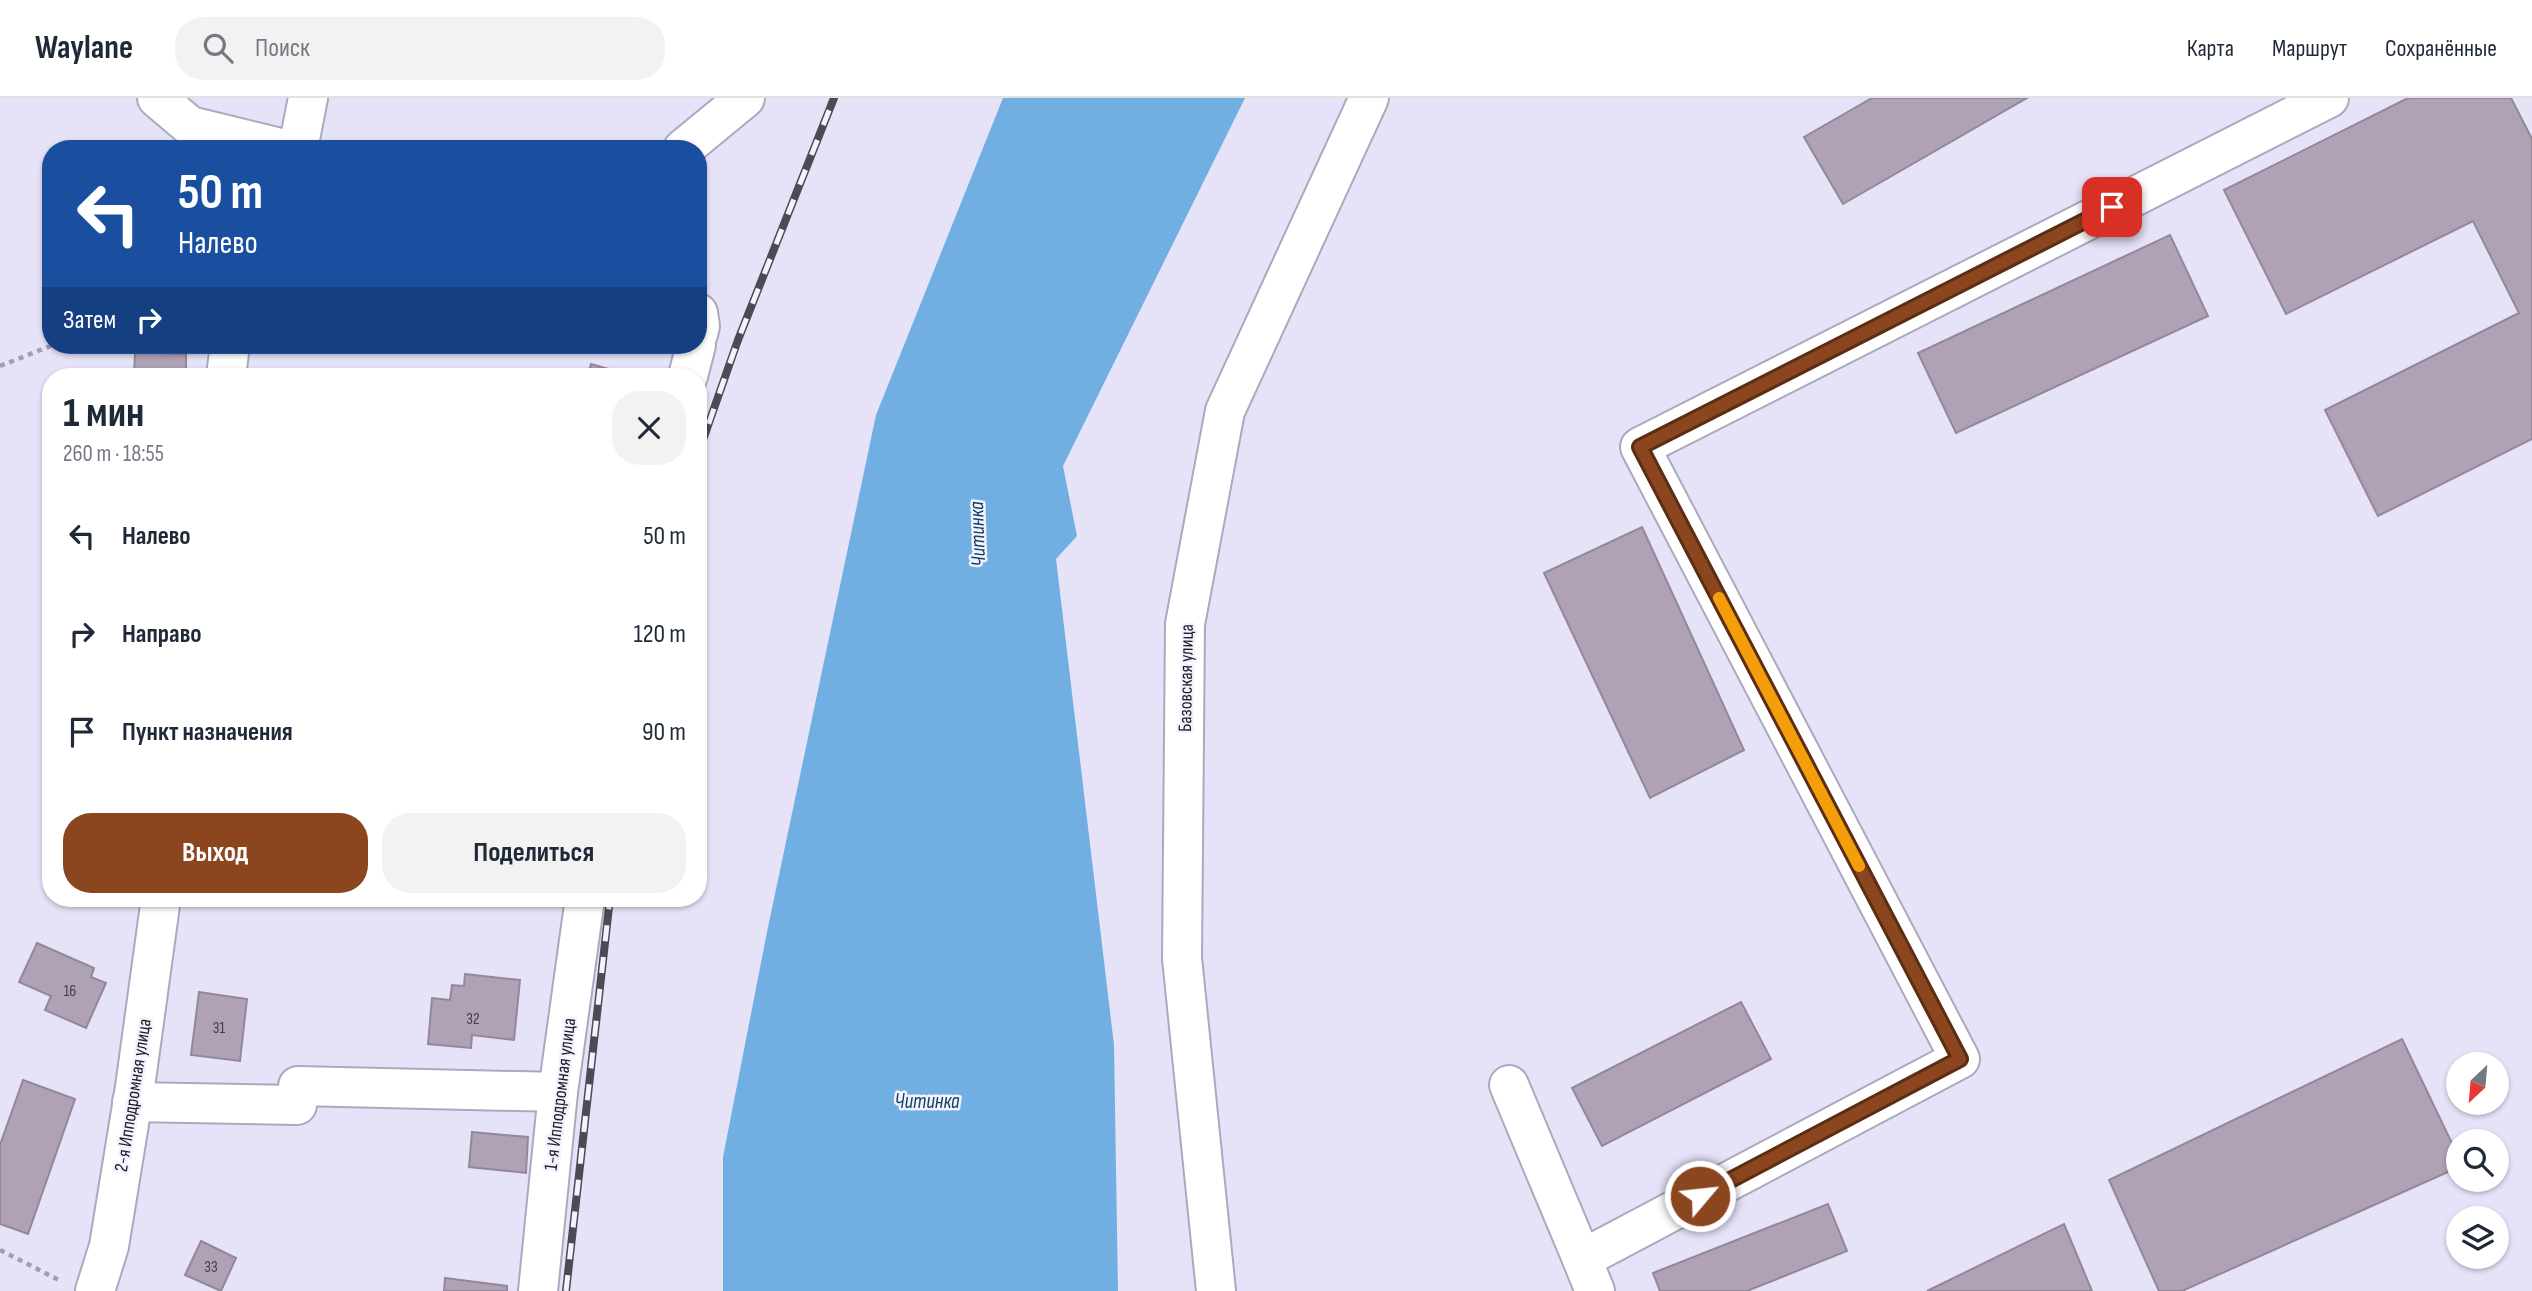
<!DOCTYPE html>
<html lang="ru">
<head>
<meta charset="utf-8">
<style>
  :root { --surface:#fff; --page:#f2f2f3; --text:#1f2937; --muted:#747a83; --line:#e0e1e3; --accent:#8c461f }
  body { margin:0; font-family:"Sofia Sans Condensed",sans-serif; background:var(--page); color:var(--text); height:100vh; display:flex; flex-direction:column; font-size:26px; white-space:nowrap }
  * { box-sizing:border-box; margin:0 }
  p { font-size:23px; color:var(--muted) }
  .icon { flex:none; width:38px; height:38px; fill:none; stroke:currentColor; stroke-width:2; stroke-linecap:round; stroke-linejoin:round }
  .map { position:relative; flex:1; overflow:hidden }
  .sheet { position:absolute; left:42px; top:270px; width:665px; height:539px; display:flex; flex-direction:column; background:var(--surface); border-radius:28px; box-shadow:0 2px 5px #0004 }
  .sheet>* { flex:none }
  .banner { position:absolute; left:42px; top:42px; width:665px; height:214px; border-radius:28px; box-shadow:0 2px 5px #0004; background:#1a4fa0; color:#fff; overflow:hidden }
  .needle { width:46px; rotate:206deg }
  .controls { position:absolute; left:2446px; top:954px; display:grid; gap:14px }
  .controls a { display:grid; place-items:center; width:63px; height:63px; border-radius:50%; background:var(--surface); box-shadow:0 2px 5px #0004; font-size:35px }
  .pin { position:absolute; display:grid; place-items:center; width:60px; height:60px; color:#fff; margin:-30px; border-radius:14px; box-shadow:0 4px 10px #0006 }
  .me { position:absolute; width:77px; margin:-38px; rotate:62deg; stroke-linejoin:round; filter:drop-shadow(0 0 5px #0008) }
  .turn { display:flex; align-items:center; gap:24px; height:147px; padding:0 21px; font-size:32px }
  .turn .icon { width:91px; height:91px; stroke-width:2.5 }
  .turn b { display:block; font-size:49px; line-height:60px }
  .then { display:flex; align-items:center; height:66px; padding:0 21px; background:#0003; gap:14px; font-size:26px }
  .round { display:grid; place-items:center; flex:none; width:74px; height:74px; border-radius:28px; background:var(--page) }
  .summary { display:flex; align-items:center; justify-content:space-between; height:119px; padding:0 21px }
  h1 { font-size:42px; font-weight:700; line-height:52px }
  .action { display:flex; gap:14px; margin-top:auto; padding:14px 21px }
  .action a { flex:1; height:80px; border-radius:28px; background:var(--accent); color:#fff; font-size:28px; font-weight:700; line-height:80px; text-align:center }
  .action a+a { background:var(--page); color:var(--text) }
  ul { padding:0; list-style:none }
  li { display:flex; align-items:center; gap:21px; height:98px; padding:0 21px }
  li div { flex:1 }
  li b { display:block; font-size:26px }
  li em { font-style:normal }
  header { display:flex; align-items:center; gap:42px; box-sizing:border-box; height:98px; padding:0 35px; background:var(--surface); border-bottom:2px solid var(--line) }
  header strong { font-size:33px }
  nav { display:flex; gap:38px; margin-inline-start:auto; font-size:24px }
  .search { width:490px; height:63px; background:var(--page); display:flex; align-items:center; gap:18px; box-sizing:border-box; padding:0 24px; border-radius:28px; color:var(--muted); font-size:26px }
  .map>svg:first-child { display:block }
  .water { fill:#71aee1 }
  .building { fill:#aea2b4; stroke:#938799; stroke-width:2 }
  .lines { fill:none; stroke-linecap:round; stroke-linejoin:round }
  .minor-casing { stroke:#aba9bd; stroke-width:42 }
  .path { stroke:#a09eaf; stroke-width:4.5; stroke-dasharray:5 5; stroke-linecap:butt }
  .minor { stroke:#fff; stroke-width:38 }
  .rail-casing { stroke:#4c4a55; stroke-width:8 }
  .rail { stroke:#f3f2ff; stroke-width:5; stroke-dasharray:16; stroke-linecap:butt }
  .route-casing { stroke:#5b2e14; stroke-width:18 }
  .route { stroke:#8c461f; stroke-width:12 }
  .slow { stroke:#f59e0b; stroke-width:12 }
  .labels { text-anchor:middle; stroke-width:5; stroke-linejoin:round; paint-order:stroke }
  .number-label { font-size:16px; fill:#423e48 }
  .street-label { font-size:19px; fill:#1e1d24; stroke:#f3f2ff }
  .water-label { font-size:21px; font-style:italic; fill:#124062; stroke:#f3f2ff }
</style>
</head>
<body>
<header>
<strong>Waylane</strong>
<div class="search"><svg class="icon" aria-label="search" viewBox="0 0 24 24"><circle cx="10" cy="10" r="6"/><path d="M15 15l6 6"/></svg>Поиск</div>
<nav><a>Карта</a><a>Маршрут</a><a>Сохранённые</a></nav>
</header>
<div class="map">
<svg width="2532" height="1193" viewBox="0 0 2532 1193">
  <rect width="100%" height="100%" fill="#e6e3f9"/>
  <polygon class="water" points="1003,0 1245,0 1063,368 1077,438 1056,461 1114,947 1118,1193 723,1193 723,1059 767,834 876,317"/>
  <g class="building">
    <polygon points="1872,0 2027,0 1843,106 1804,39"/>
    <polygon points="2408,0 2511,0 2532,41 2532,341 2378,418 2325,312 2519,215 2473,123 2286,216 2224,92"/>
    <polygon points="2170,137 2208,218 1956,335 1918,255"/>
    <polygon points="135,254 186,256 186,278 134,278"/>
    <polygon points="591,266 633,278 588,278"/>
    <polygon points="1642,429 1744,652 1650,700 1544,475"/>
    <polygon points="237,800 286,800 286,806 237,803"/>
    <polygon points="37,845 94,870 91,879 106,885 86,930 45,912 51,898 19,884"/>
    <polygon points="465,876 520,882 514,942 472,937 471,950 428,946 432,900 450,902 452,887 464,888"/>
    <polygon points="199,894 247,901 240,963 191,957"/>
    <polygon points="1741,904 1771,961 1602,1048 1572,990"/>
    <polygon points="2402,941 2459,1060 2459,1069 2182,1193 2159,1193 2109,1082"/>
    <polygon points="23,982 75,1001 28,1136 0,1126 0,1047"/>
    <polygon points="472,1034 528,1039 526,1075 469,1069"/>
    <polygon points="1828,1106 1847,1153 1747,1193 1660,1193 1653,1175"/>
    <polygon points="2064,1126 2092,1193 1927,1193"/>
    <polygon points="201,1143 236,1160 221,1193 185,1177"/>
    <polygon points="445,1180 507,1188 507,1193 444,1193"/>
  </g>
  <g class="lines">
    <defs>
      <g id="minor">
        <polyline points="157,0 190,28 284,51"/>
        <polyline points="298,51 308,0"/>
        <polyline points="683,51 745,0"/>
        <polyline points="698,215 700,228 698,236"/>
        <polyline points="226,278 230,247"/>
        <polyline points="688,278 696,247"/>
        <polyline points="1509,987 1582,1161"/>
        <polyline points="132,1004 297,1007 298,988 558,994"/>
        <polyline points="95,1193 109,1148 135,989 161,800"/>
        <polyline points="538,1193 558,994 585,800"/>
        <polyline points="1216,1193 1182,860 1185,526 1225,313 1369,0"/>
        <polyline points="1595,1193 1582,1161 1960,961 1640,349 2329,0"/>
      </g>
    </defs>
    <use href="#minor" class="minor-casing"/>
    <g class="path">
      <polyline points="0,268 53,247"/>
      <polyline points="0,1152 59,1182"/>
    </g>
    <use href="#minor" class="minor"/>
    <defs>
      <g id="rail">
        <polyline points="698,356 738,242 834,0"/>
        <polyline points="566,1193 610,800"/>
      </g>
    </defs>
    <use href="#rail" class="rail-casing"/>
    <use href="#rail" class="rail"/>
  </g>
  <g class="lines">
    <defs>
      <polyline id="route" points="1700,1098 1960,961 1640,349 2112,109"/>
    </defs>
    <use href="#route" class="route-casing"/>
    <use href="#route" class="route"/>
    <polyline class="slow" points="1719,500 1859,768"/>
  </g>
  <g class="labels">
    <g class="number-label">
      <text x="70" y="898">16</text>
      <text x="473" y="926">32</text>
      <text x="219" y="935">31</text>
      <text x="211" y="1174">33</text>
    </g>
    <g class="street-label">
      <text transform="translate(1185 580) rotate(-89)" y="7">Базовская улица</text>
      <text transform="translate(559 996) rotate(-83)" y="7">1-я Ипподромная улица</text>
      <text transform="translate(132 997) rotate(-81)" y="7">2-я Ипподромная улица</text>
    </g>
    <g class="water-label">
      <text transform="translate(977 436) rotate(-92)" y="7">Читинка</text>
      <text x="927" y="1010">Читинка</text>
    </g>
  </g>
</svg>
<div class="controls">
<a><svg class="needle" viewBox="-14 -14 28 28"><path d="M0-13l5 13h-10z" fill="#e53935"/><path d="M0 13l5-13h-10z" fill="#747a83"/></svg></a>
<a><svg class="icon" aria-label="search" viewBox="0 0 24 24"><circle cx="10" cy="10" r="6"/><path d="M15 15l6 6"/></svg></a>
<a><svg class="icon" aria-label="layers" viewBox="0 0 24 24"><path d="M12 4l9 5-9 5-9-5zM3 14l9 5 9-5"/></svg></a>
</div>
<div class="pin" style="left:2112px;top:109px;background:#d93025"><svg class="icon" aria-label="arrive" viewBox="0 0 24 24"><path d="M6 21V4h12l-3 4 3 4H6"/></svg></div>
<svg class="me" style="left:1700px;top:1098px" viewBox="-20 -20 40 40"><circle r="17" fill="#8c461f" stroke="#fff" stroke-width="3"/><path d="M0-11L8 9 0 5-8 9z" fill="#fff"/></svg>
<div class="banner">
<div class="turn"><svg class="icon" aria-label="left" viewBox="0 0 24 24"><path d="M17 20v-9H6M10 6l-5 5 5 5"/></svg><div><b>50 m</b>Налево</div></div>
<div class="then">Затем<svg class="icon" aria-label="right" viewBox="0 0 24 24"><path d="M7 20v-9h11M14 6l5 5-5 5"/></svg></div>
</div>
<section class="sheet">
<div class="summary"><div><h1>1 мин</h1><p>260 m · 18:55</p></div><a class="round"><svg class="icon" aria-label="close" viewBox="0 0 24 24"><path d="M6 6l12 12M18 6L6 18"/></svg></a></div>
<ul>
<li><svg class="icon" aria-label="left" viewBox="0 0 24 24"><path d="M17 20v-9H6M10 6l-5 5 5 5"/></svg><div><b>Налево</b></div><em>50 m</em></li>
<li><svg class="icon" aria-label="right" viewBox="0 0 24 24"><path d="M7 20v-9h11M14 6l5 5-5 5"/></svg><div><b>Направо</b></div><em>120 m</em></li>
<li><svg class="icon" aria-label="arrive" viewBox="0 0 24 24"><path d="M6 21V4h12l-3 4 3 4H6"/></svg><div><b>Пункт назначения</b></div><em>90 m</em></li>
</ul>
<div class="action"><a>Выход</a><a>Поделиться</a></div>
</section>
</div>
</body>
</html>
